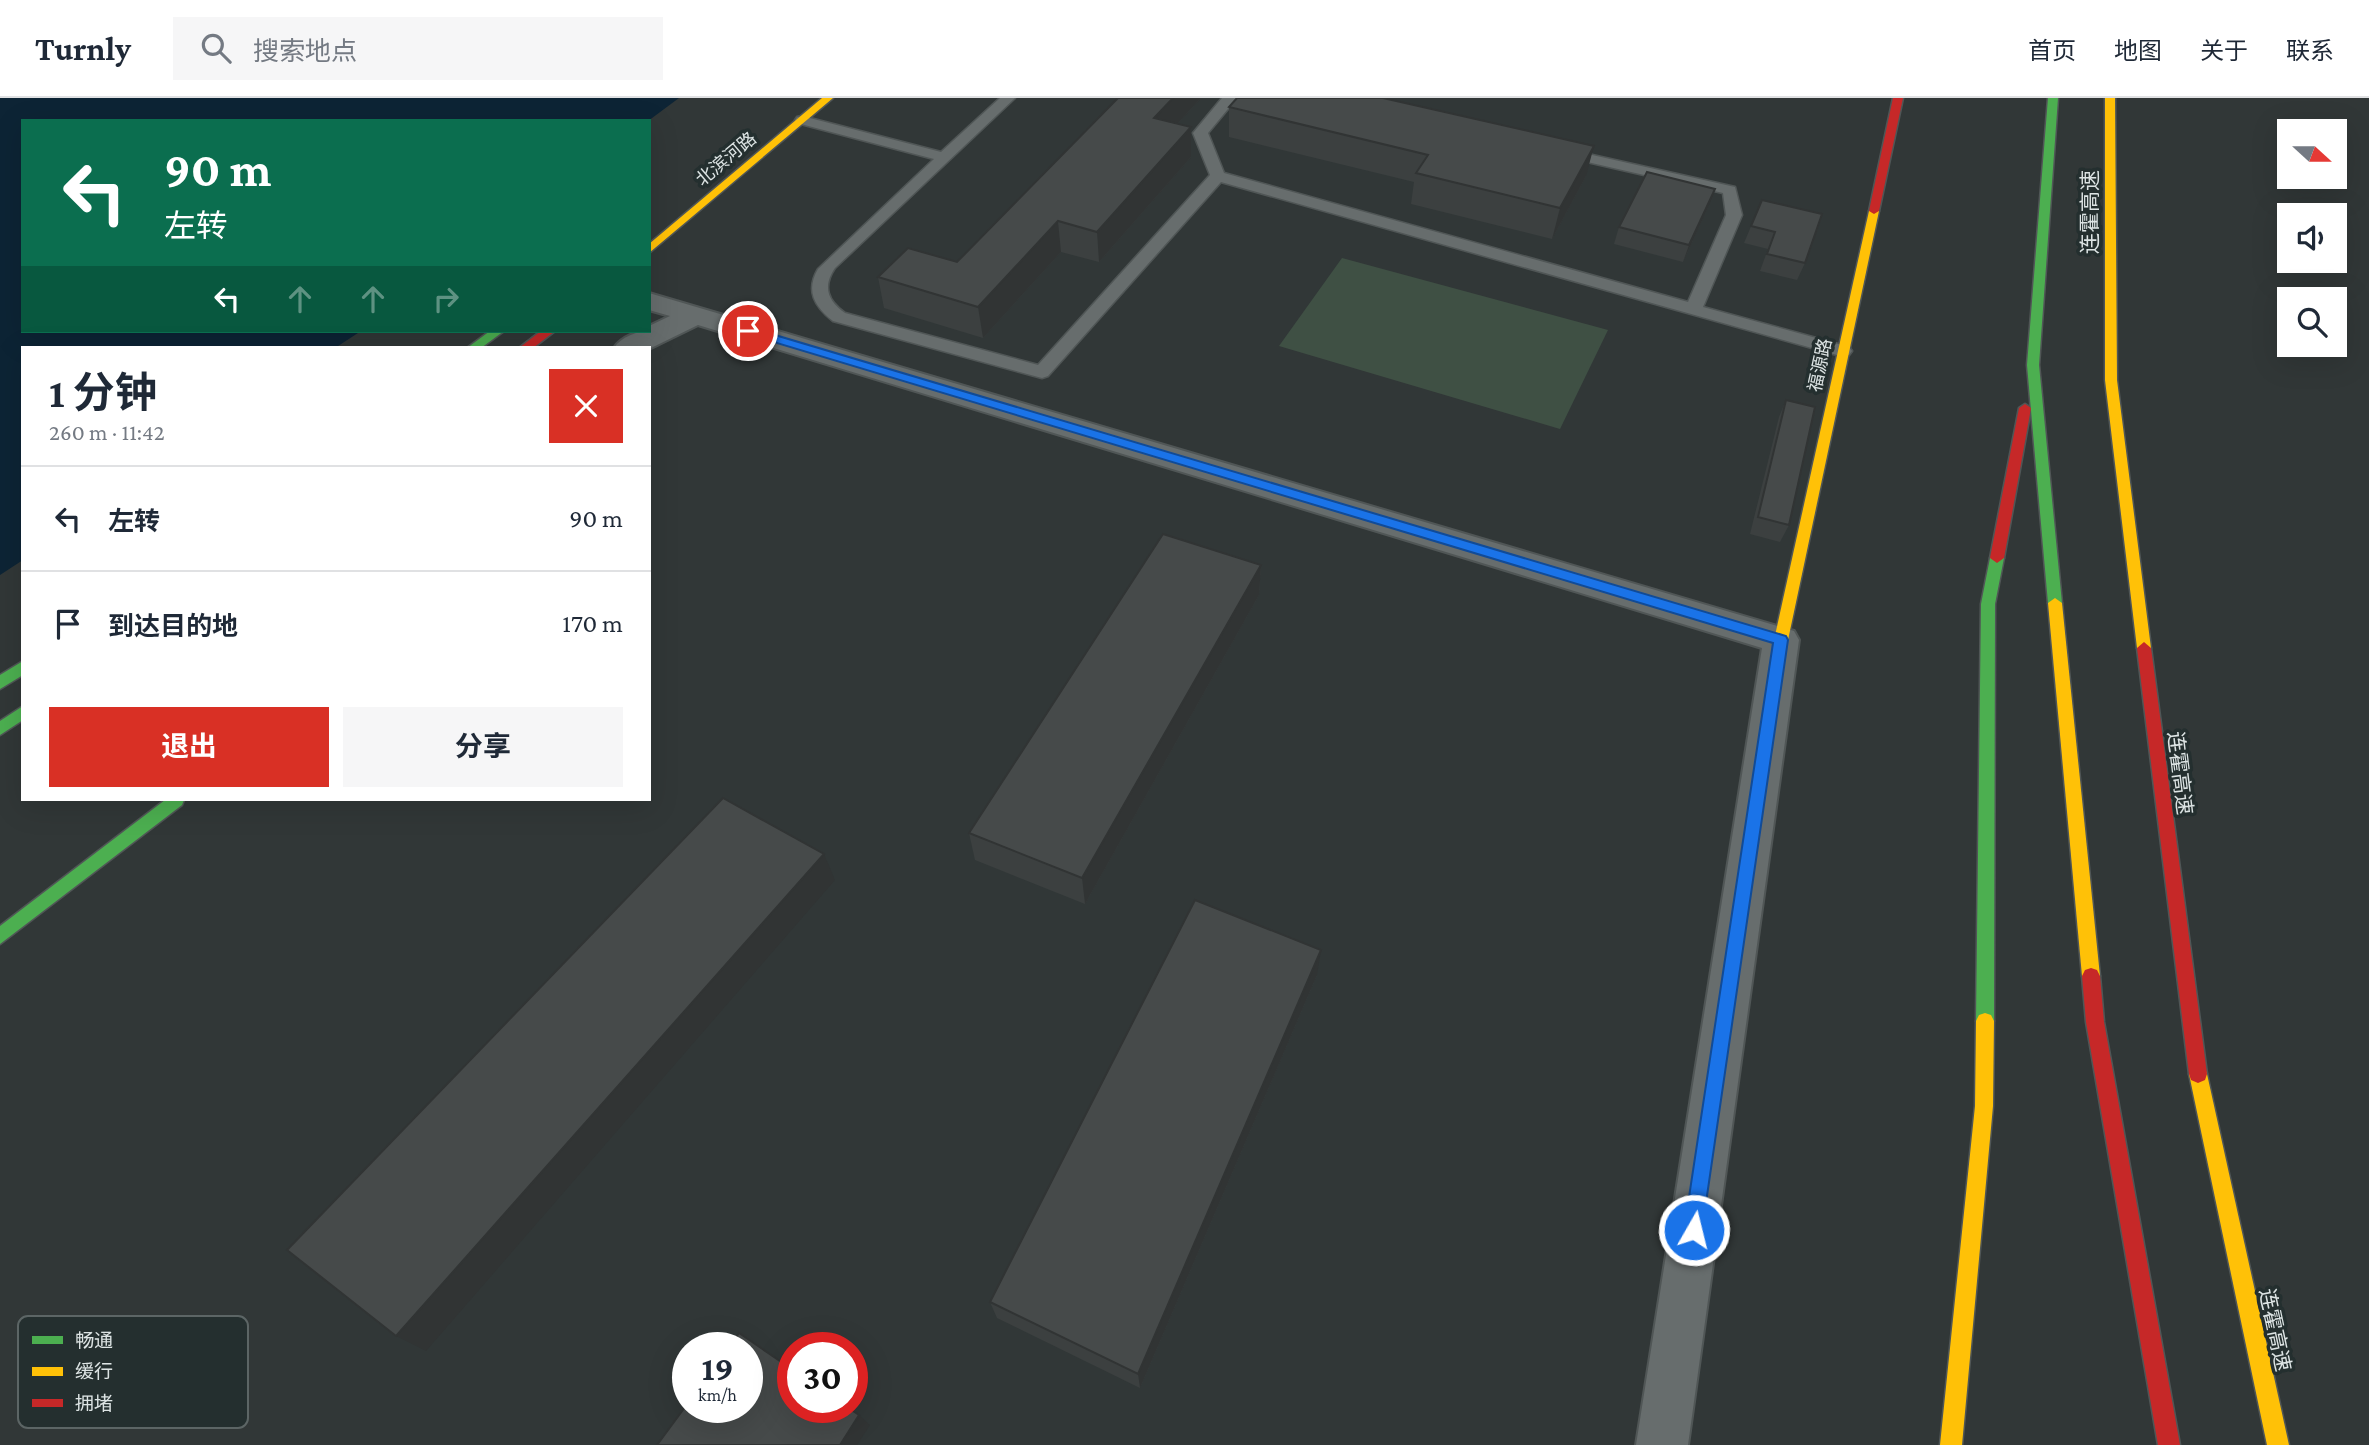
<!DOCTYPE html>
<html lang="zh">
<head>
<meta charset="utf-8">
<style>
  :root { --surface:#fff; --page:#f6f6f7; --text:#1f2937; --muted:#747a83; --line:#e0e1e3; --accent:#d93025 }
  body { margin:0; font-family:"Crimson Pro","Noto Sans SC",serif; background:var(--page); color:var(--text); height:100vh; display:flex; flex-direction:column; font-size:26px; white-space:nowrap }
  * { box-sizing:border-box; margin:0 }
  p { font-size:23px; color:var(--muted) }
  .icon { flex:none; width:38px; height:38px; fill:none; stroke:currentColor; stroke-width:2; stroke-linecap:round; stroke-linejoin:round }
  .map { position:relative; flex:1; overflow:hidden }
  .sheet { position:absolute; left:21px; top:248px; width:630px; height:455px; display:flex; flex-direction:column; background:var(--surface); border-radius:0px; box-shadow:0 7px 28px #0002 }
  .sheet>* { flex:none }
  .top-card { position:absolute; left:21px; top:21px; width:630px; height:214px; border-radius:0px; box-shadow:0 7px 28px #0002; background:#0b6e4f; color:#fff; overflow:hidden }
  .needle { width:46px; rotate:111deg }
  .buttons { position:absolute; left:2277px; top:21px; display:grid; gap:14px }
  .buttons a { display:grid; place-items:center; width:70px; height:70px; border-radius:0px; background:var(--surface); box-shadow:0 7px 28px #0002; font-size:35px }
  .speed { position:absolute; left:672px; top:1234px; display:flex; gap:14px; font-size:35px; font-weight:700; text-align:center }
  .speed>* { display:grid; place-content:center; width:91px; height:91px; border-radius:50%; background:var(--surface); box-shadow:0 7px 28px #0002; line-height:1 }
  .speed small { font-size:18px; font-weight:400 }
  .speed .limit { border:10px solid #d22; background:#fff; color:#111 }
  .pin { position:absolute; display:grid; place-items:center; width:60px; height:60px; color:#fff; margin:-30px; border:4px solid #fff; border-radius:50%; box-shadow:0 2px 7px #0007 }
  .me { position:absolute; width:77px; margin:-38px; rotate:8deg; stroke-linejoin:round; filter:drop-shadow(0 0 5px #0008) }
  .turn { display:flex; align-items:center; gap:24px; height:147px; padding:0 28px; font-size:32px }
  .turn .icon { width:91px; height:91px; stroke-width:2.5 }
  .turn b { display:block; font-size:49px; line-height:60px }
  .lanes { display:flex; align-items:center; height:66px; padding:0 28px; background:#0003; justify-content:center; gap:35px; direction:ltr }
  .lanes .off { opacity:.35 }
  .round { display:grid; place-items:center; flex:none; width:74px; height:74px; border-radius:0px; background:var(--page) }
  .summary { display:flex; align-items:center; justify-content:space-between; height:119px; padding:0 28px }
  h1 { font-size:42px; font-weight:700; line-height:52px }
  .primary-button { display:flex; gap:14px; margin-top:auto; padding:14px 28px }
  .primary-button a { flex:1; height:80px; border-radius:0px; background:var(--accent); color:#fff; font-size:28px; font-weight:700; line-height:80px; text-align:center }
  .primary-button a+a { background:var(--page); color:var(--text) }
  ul { padding:0; list-style:none }
  li { display:flex; align-items:center; gap:21px; height:105px; padding:0 28px; border-top:2px solid var(--line) }
  li div { flex:1 }
  li b { display:block; font-size:26px }
  li em { font-style:normal }
  header { display:flex; align-items:center; gap:42px; box-sizing:border-box; height:98px; padding:0 35px; background:var(--surface); border-bottom:2px solid var(--line) }
  header strong { font-size:33px }
  nav { display:flex; gap:38px; margin-inline-start:auto; font-size:24px }
  .search { width:490px; height:63px; background:var(--page); display:flex; align-items:center; gap:18px; box-sizing:border-box; padding:0 24px; border-radius:0px; color:var(--muted); font-size:26px }
  .map>svg:first-child { display:block }
  .green { fill:#3f5044 }
  .water { fill:#0d2435 }
  .lines { fill:none; stroke-linecap:round; stroke-linejoin:round }
  .lane-casing { stroke:#505656; stroke-width:3 }
  .street-casing { stroke:#505656; stroke-width:4 }
  .fast-casing { stroke:#505656; stroke-width:3 }
  .slow-casing { stroke:#505656; stroke-width:3 }
  .jam-casing { stroke:#505656; stroke-width:3 }
  .lane { fill:#676d6d; fill-rule:evenodd }
  .street { fill:#676d6d; fill-rule:evenodd }
  .fast { fill:#4caf50; fill-rule:evenodd }
  .slow { fill:#ffc107; fill-rule:evenodd }
  .jam { fill:#c62828; fill-rule:evenodd }
  .wall { fill:#3c4040 }
  .shaded-wall { fill:#313434 }
  .building { fill:#464a4a; stroke:#313434; stroke-width:2 }
  .route { fill:#1a73e8; stroke:#114b97; stroke-width:2 }
  .labels { text-anchor:middle; stroke-width:7; stroke-linejoin:round; paint-order:stroke }
  .far-street-label { font-size:18px; fill:#dde4e4; stroke:#242f2f }
  .street-label { font-size:21px; fill:#dde4e4; stroke:#242f2f }
  .key { fill:#242f2f; stroke:#5c6565; stroke-width:2 }
  .key-label { font-size:19px; fill:#dde4e4 }
</style>
</head>
<body>
<header>
<strong>Turnly</strong>
<div class="search"><svg class="icon" aria-label="search" viewBox="0 0 24 24"><circle cx="10" cy="10" r="6"/><path d="M15 15l6 6"/></svg>搜索地点</div>
<nav><a>首页</a><a>地图</a><a>关于</a><a>联系</a></nav>
</header>
<div class="map">
<svg width="2369" height="1347" viewBox="0 0 2369 1347">
  <rect width="100%" height="100%" fill="#313737"/>
  <polygon class="green" points="1342,160 1608,232 1560,331 1279,248"/>
  <polygon class="water" points="0,0 679,0 648,23 23,23 23,233 361,233 335,250 23,250 23,462 0,477"/>
  <g class="lines">
    <defs>
      <path id="lane" d="M 1000,0 L 1015,0 L 835,170 C 822,189 828,203 845,215 L 1038,267 L 1210,77 L 1193,35 L 1222,0 L 1237,0 L 1208,35 L 1224,75 L 1688,204 L 1726,117 L 1723,95 L 1561,58 L 1554,54 L 1561,50 L 1735,89 L 1742,117 L 1703,209 L 1849,249 L 1852,253 L 1849,257 L 1837,257 L 1221,84 L 1048,278 L 1042,280 L 833,223 C 815,209 805,193 818,171 L 934,61 L 797,25 L 795,22 L 797,19 L 802,18 L 941,54 Z"/>
      <path id="street" d="M 649,195 L 1794,533 L 1799,542 L 1688,1347 L 1636,1347 L 1762,550 L 698,227 L 649,251 L 614,250 C 621,239 637,233 649,233 L 649,228 L 670,218 L 649,212 Z"/>
      <g id="fast">
        <polygon points="2048,0 2058,0 2039,267 2062,505 2055,510 2048,505 2027,267"/>
        <polygon points="490,233 504,233 481,250 467,250"/>
        <polygon points="1997,455 2004,460 1995,506 1994,923 1991,929 1985,931 1979,929 1976,923 1981,506 1990,460"/>
        <polygon points="23,563 23,577 0,591 0,577"/>
        <polygon points="23,608 23,622 0,637 0,623"/>
        <polygon points="165,702 184,702 182,707 0,846 0,828"/>
      </g>
      <g id="slow">
        <polygon points="822,0 833,0 649,155 649,146"/>
        <polygon points="2105,0 2115,0 2117,282 2151,550 2144,556 2137,550 2105,282"/>
        <polygon points="1874,110 1879,113 1788,542 1781,547 1774,542 1869,113"/>
        <polygon points="2055,500 2062,505 2100,878 2097,884 2091,886 2085,884 2082,878 2048,505"/>
        <polygon points="1985,915 1991,917 1994,923 1993,1008 1962,1347 1940,1347 1975,1008 1976,923 1979,917"/>
        <polygon points="2198,967 2205,970 2207,976 2289,1347 2267,1347 2189,976 2191,970"/>
      </g>
      <g id="jam">
        <polygon points="1893,0 1903,0 1879,113 1874,116 1869,113"/>
        <polygon points="541,233 555,233 533,250 519,250"/>
        <polygon points="2025,306 2031,310 2004,460 1997,465 1990,460 2019,310"/>
        <polygon points="2144,544 2151,550 2207,976 2205,982 2198,985 2191,982 2189,976 2137,550"/>
        <polygon points="2091,870 2097,872 2100,878 2104,924 2180,1347 2158,1347 2086,924 2082,878 2085,872"/>
      </g>
    </defs>
    <use href="#lane" class="lane-casing"/>
    <use href="#street" class="street-casing"/>
    <use href="#fast" class="fast-casing"/>
    <use href="#slow" class="slow-casing"/>
    <use href="#jam" class="jam-casing"/>
    <use href="#lane" class="lane"/>
    <use href="#street" class="street"/>
    <use href="#fast" class="fast"/>
    <use href="#slow" class="slow"/>
    <use href="#jam" class="jam"/>
  </g>
  <g class="wall">
    <polygon points="1118,0 1201,0 1177,26 1191,29 1191,59 1099,164 1061,154 983,240 884,210 878,179 957,164"/>
    <polygon points="1229,9 1586,78 1552,141 1411,106 1414,84 1229,39"/>
    <polygon points="1762,102 1805,165 1797,182 1760,173 1768,151 1744,145"/>
    <polygon points="1709,107 1683,164 1614,146 1619,129"/>
    <polygon points="1786,302 1789,427 1780,444 1750,436 1779,319"/>
    <polygon points="1261,467 1259,497 1085,806 975,762 969,735"/>
    <polygon points="1317,877 1140,1290 997,1220 990,1204"/>
  </g>
  <g class="shaded-wall">
    <polygon points="1173,0 1201,0 1155,50 1154,20"/>
    <polygon points="1191,29 1191,59 1099,164 1097,134"/>
    <polygon points="1594,48 1586,78 1552,141 1560,110"/>
    <polygon points="1715,91 1709,107 1683,164 1689,147"/>
    <polygon points="1058,123 1061,154 983,240 978,209"/>
    <polygon points="1261,467 1259,497 1085,806 1082,780"/>
    <polygon points="824,756 835,782 426,1253 396,1238"/>
    <polygon points="1321,852 1317,877 1140,1290 1138,1276"/>
    <polygon points="859,1317 870,1327 857,1347 840,1347"/>
  </g>
  <g class="building">
    <polygon points="1118,0 1173,0 1154,20 1191,29 1097,134 1058,123 978,209 878,179 908,150 957,164"/>
    <polygon points="1237,0 1383,0 1594,48 1560,110 1416,75 1428,57 1229,9"/>
    <polygon points="1647,74 1715,91 1689,147 1619,129"/>
    <polygon points="1762,102 1822,116 1805,165 1767,156 1775,134 1751,128"/>
    <polygon points="1786,302 1815,309 1789,427 1758,419"/>
    <polygon points="1163,436 1261,467 1082,780 969,735"/>
    <polygon points="723,700 824,756 396,1238 287,1152"/>
    <polygon points="1195,802 1321,852 1138,1276 990,1204"/>
    <polygon points="739,1235 793,1272 793,1309 847,1309 859,1317 840,1347 657,1347 688,1305 688,1309 747,1309 747,1250 728,1250"/>
  </g>
  <polygon class="route" points="748,229 1786,538 1788,542 1701,1139 1694,1142 1687,1139 1684,1132 1773,545 744,235 742,233"/>
  <g class="labels">
    <g class="far-street-label">
      <text transform="translate(726 61) rotate(-40)" y="6">北滨河路</text>
      <text transform="translate(1820 267) rotate(-78)" y="6">福源路</text>
    </g>
    <g class="street-label">
      <text transform="translate(2090 114) rotate(-90)" y="7">连霍高速</text>
      <text transform="translate(2180 675) rotate(83)" y="7">连霍高速</text>
      <text transform="translate(2275 1232) rotate(78)" y="7">连霍高速</text>
    </g>
  </g>
  <rect x="18" y="1218" width="230" height="112" rx="10" class="key"/>
  <rect x="32" y="1238" width="31" height="8" fill="#4caf50"/>
  <rect x="32" y="1269" width="31" height="9" fill="#ffc107"/>
  <rect x="32" y="1301" width="31" height="8" fill="#c62828"/>
  <g class="key-label">
    <text x="75" y="1249">畅通</text>
    <text x="75" y="1280">缓行</text>
    <text x="75" y="1312">拥堵</text>
  </g>
</svg>
<div class="buttons">
<a><svg class="needle" viewBox="-14 -14 28 28"><path d="M0-13l5 13h-10z" fill="#e53935"/><path d="M0 13l5-13h-10z" fill="#747a83"/></svg></a>
<a><svg class="icon" aria-label="sound" viewBox="0 0 24 24"><path d="M4 9h4l5-4v14l-5-4H4zM17 9q2 3 0 6"/></svg></a>
<a><svg class="icon" aria-label="search" viewBox="0 0 24 24"><circle cx="10" cy="10" r="6"/><path d="M15 15l6 6"/></svg></a>
</div>
<div class="speed"><div>19<small>km/h</small></div><div class="limit">30</div></div>
<div class="pin" style="left:748px;top:233px;background:#d93025"><svg class="icon" aria-label="arrive" viewBox="0 0 24 24"><path d="M6 21V4h12l-3 4 3 4H6"/></svg></div>
<svg class="me" style="left:1694px;top:1132px" viewBox="-20 -20 40 40"><circle r="17" fill="#1a73e8" stroke="#fff" stroke-width="3"/><path d="M0-11L8 9 0 5-8 9z" fill="#fff"/></svg>
<div class="top-card">
<div class="turn"><svg class="icon" aria-label="left" viewBox="0 0 24 24"><path d="M17 20v-9H6M10 6l-5 5 5 5"/></svg><div><b>90 m</b>左转</div></div>
<div class="lanes"><svg class="icon" aria-label="left" viewBox="0 0 24 24"><path d="M17 20v-9H6M10 6l-5 5 5 5"/></svg><svg class="icon off" aria-label="ahead" viewBox="0 0 24 24"><path d="M12 20V5M6 11l6-6 6 6"/></svg><svg class="icon off" aria-label="ahead" viewBox="0 0 24 24"><path d="M12 20V5M6 11l6-6 6 6"/></svg><svg class="icon off" aria-label="right" viewBox="0 0 24 24"><path d="M7 20v-9h11M14 6l5 5-5 5"/></svg></div>
</div>
<section class="sheet">
<div class="summary"><div><h1>1 分钟</h1><p>260 m · 11:42</p></div><a class="round" style="background:#d93025;color:#fff"><svg class="icon" aria-label="close" viewBox="0 0 24 24"><path d="M6 6l12 12M18 6L6 18"/></svg></a></div>
<ul>
<li><svg class="icon" aria-label="left" viewBox="0 0 24 24"><path d="M17 20v-9H6M10 6l-5 5 5 5"/></svg><div><b>左转</b></div><em>90 m</em></li>
<li><svg class="icon" aria-label="arrive" viewBox="0 0 24 24"><path d="M6 21V4h12l-3 4 3 4H6"/></svg><div><b>到达目的地</b></div><em>170 m</em></li>
</ul>
<div class="primary-button"><a>退出</a><a>分享</a></div>
</section>
</div>
</body>
</html>
